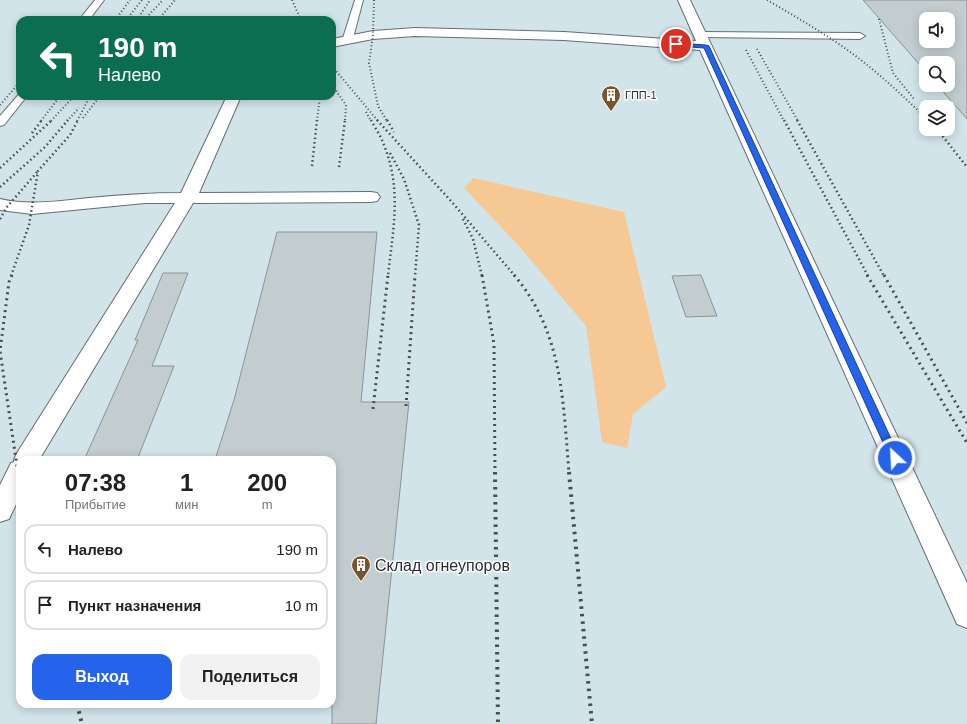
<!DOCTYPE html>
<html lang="ru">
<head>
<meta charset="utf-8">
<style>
  :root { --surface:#fff; --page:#f2f2f2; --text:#222; --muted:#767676; --line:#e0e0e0; --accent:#2563eb }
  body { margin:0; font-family:Helvetica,sans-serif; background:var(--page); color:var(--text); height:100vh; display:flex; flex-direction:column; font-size:15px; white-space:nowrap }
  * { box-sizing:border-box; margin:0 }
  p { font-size:13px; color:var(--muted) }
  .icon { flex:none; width:22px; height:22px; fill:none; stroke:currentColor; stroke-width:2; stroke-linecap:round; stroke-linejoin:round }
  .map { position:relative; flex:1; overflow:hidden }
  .panel { position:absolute; left:16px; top:456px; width:320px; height:252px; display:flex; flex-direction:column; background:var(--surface); border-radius:12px; box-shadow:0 2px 10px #0003 }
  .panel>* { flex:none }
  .hud { position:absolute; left:16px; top:16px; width:320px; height:84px; border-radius:12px; box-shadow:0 2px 10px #0003; background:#0b6e4f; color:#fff; overflow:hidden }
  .tools { position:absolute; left:919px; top:12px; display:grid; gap:8px }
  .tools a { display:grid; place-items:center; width:36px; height:36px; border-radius:8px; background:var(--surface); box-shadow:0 2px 10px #0003; font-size:20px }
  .pin { position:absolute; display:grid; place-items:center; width:34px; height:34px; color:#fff; margin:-17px; border:2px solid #fff; border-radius:50%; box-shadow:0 1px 4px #0007 }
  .me { position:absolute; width:44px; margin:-22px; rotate:335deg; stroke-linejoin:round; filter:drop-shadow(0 0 3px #0008) }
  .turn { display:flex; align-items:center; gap:14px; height:84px; padding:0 16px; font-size:18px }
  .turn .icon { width:52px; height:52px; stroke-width:2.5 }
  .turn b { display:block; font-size:28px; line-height:34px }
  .eta { display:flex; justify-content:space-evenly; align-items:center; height:68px; text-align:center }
  .eta b { font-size:24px; font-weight:600; line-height:28px }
  .action { display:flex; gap:8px; margin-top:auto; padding:8px 16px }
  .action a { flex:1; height:46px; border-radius:12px; background:var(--accent); color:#fff; font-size:16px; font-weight:600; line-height:46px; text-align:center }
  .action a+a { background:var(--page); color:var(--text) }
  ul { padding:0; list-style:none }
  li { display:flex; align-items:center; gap:12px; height:50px; margin:0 8px 6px; padding:0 8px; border:2px solid var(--line); border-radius:12px }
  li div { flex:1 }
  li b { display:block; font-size:15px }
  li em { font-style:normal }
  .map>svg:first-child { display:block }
  .built { fill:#d1e4ea; fill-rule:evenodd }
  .green { fill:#f6c894 }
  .building { fill:#c3cdd0; stroke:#8a9497; fill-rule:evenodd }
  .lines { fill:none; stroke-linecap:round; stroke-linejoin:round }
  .lane-casing { stroke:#656e71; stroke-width:2 }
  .street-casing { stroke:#656e71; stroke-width:2 }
  .lane { fill:#fff; fill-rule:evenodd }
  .street { fill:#fff; fill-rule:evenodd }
  .rail-far3 { stroke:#484d4e; stroke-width:2; stroke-dasharray:1 2.5; stroke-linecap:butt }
  .rail-far2 { stroke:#484d4e; stroke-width:2.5; stroke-dasharray:1.5 3; stroke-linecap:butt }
  .rail-far1 { stroke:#484d4e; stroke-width:3; stroke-dasharray:2 4; stroke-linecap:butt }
  .rail { stroke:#484d4e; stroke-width:4; stroke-dasharray:2.5 5; stroke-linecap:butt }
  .route { fill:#2563eb; stroke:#184099 }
  .labels { text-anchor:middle; stroke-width:3; stroke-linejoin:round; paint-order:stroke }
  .far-poi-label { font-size:11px; fill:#292d2e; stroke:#fff; text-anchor:start }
  .near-poi-label { font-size:16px; fill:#292d2e; stroke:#fff; text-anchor:start }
</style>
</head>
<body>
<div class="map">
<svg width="967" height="724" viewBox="0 0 967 724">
  <rect width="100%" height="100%" fill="#e3eef1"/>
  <path class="built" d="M 0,0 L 967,0 L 967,724 L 0,724 ZM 926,19 L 948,19 L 948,41 L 926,41 ZM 20,20 L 332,20 L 332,96 L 20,96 ZM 926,63 L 948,63 L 948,85 L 926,85 ZM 926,107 L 948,107 L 948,129 L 926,129 ZM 20,460 L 332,460 L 332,704 L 20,704 Z"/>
  <polygon class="green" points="473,178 624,212 666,387 633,414 627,448 602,442 586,326 517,244 464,188"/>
  <g class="building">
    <path d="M 863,0 L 967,0 L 967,119 L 937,85 L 948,85 L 948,63 L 926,63 L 926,72 ZM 926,19 L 948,19 L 948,41 L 926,41 Z"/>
    <polygon points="277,232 377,232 361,402 409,402 376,724 332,724 332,460 215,460 234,400"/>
    <polygon points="163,273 188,273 152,366 174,366 137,460 84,460 138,340 135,340"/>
    <polygon points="701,275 717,316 686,317 672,276"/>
  </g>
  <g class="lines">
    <defs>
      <g id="lane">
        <polygon points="95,0 104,0 89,20 79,20"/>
        <polygon points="355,0 363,0 353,38 348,41 343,38"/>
        <polygon points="701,32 860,33 865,36 860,39 698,37 696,35 698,33"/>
        <polygon points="20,93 20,96 27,96 4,125 0,126 0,116"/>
      </g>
      <g id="street">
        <polygon points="678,0 690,0 967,583 967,628 957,624 700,50 564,40 415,36 373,39 332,47 332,39 373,31 415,28 564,32 696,41"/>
        <path d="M 227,96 L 241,96 L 199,193 L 371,192 L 377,193 L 380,197 L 377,201 L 371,202 L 193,203 L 39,460 L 20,460 L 20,496 L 9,519 L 0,522 L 0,485 L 11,463 L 14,462 L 14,460 L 17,453 L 175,203 L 145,203 L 32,214 L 0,210 L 0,199 C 30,206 59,201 89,198 C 120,195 150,193 181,193 Z"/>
      </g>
    </defs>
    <use href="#lane" class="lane-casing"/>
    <use href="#street" class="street-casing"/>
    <use href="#lane" class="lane"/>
    <use href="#street" class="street"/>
    <g class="rail-far3">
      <polyline points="292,0 301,20"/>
      <polyline points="374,0 373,35 369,63 378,106 387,121"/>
      <path d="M 767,0 C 798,18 829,36 857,57 C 882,76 904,97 926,118"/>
      <polyline points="879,19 893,73 914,99"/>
      <polyline points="115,20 130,0"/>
      <polyline points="126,20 142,0"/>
      <polyline points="137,20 150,0"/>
      <polyline points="144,20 163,0"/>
      <polyline points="158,20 175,0"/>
      <polyline points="757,49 798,121"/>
      <polyline points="746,50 784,121"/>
      <polyline points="332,66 378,121"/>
      <polyline points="332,85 346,105 345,121"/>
      <polyline points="0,105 20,82"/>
      <polyline points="366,112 371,121"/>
      <polyline points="83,118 100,96"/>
      <polyline points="41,121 60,96"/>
      <polyline points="51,121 74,96"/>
      <polyline points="67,121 79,108"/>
      <polyline points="77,121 90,96"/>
      <polyline points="317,121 320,96"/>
    </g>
    <g class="rail-far2">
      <path d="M 371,120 C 375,128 381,136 384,145 C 402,190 393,229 388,276"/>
      <polyline points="377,120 451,201 515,276"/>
      <polyline points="387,120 394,132"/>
      <polyline points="784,120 868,276"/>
      <polyline points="797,120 884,276"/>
      <polyline points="937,129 967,167"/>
      <polyline points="32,133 42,120"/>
      <polyline points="390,153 404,179 419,225 415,276"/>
      <polyline points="312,166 317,120"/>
      <polyline points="339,167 345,120"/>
      <polyline points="0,168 52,120"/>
      <polyline points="0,187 45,147 68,120"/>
      <polyline points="0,219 7,207 38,171"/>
      <polyline points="463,219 473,239 482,276"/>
      <polyline points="11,276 29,225 38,171 70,135 78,120"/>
    </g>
    <g class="rail-far1">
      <polyline points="12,275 9,282 0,351 18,473"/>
      <polyline points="482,275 494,344 495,473"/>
      <path d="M 514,275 C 563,332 563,402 569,473"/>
      <polyline points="867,275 967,443"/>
      <polyline points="884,275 967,423"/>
      <polyline points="406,406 415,275"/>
      <polyline points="373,409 388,275"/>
    </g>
    <g class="rail">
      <polyline points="18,472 20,483"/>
      <polyline points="495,472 498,724"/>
      <polyline points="569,472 592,724"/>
      <polyline points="77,704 82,724"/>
    </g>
  </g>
  <polygon class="route" points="674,43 706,45 709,46 900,458 899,461 895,462 892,461 890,458 704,48 676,46 674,46"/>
  <defs>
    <symbol id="building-pin" viewBox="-11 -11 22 30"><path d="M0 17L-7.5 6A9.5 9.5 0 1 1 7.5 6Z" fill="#77552c" stroke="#fff"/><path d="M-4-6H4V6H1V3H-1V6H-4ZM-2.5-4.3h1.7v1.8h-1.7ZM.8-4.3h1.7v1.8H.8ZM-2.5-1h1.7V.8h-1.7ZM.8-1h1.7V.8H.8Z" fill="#fff"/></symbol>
  </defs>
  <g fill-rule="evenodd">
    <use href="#building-pin" x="600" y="84" width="22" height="30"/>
    <use href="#building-pin" x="350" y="554" width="22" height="30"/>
  </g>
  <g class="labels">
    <g class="far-poi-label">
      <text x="625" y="99">ГПП-1</text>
    </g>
    <g class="near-poi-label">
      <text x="375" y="571">Склад огнеупоров</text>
    </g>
  </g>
</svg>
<div class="tools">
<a><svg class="icon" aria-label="sound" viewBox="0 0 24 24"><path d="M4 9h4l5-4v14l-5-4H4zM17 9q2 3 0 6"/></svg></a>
<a><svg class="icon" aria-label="search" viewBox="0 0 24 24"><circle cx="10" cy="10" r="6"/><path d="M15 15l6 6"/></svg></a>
<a><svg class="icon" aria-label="layers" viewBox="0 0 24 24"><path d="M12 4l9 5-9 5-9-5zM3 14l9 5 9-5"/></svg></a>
</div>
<div class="pin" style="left:676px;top:44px;background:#d93025"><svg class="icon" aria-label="arrive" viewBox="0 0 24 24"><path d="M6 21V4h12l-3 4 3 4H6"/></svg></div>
<svg class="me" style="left:895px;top:458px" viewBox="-20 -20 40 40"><circle r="17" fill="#2563eb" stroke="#fff" stroke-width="3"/><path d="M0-11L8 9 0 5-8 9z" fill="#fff"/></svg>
<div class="hud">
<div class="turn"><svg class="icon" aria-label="left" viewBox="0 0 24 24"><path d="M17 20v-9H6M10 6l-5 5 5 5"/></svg><div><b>190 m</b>Налево</div></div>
</div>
<section class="panel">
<div class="eta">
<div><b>07:38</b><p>Прибытие</p></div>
<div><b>1</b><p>мин</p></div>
<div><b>200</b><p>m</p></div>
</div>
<ul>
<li><svg class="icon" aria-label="left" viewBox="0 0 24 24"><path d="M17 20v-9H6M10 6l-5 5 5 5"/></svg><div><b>Налево</b></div><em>190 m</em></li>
<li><svg class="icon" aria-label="arrive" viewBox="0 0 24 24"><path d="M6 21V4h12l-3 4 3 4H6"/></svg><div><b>Пункт назначения</b></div><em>10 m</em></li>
</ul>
<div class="action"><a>Выход</a><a>Поделиться</a></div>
</section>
</div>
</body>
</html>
